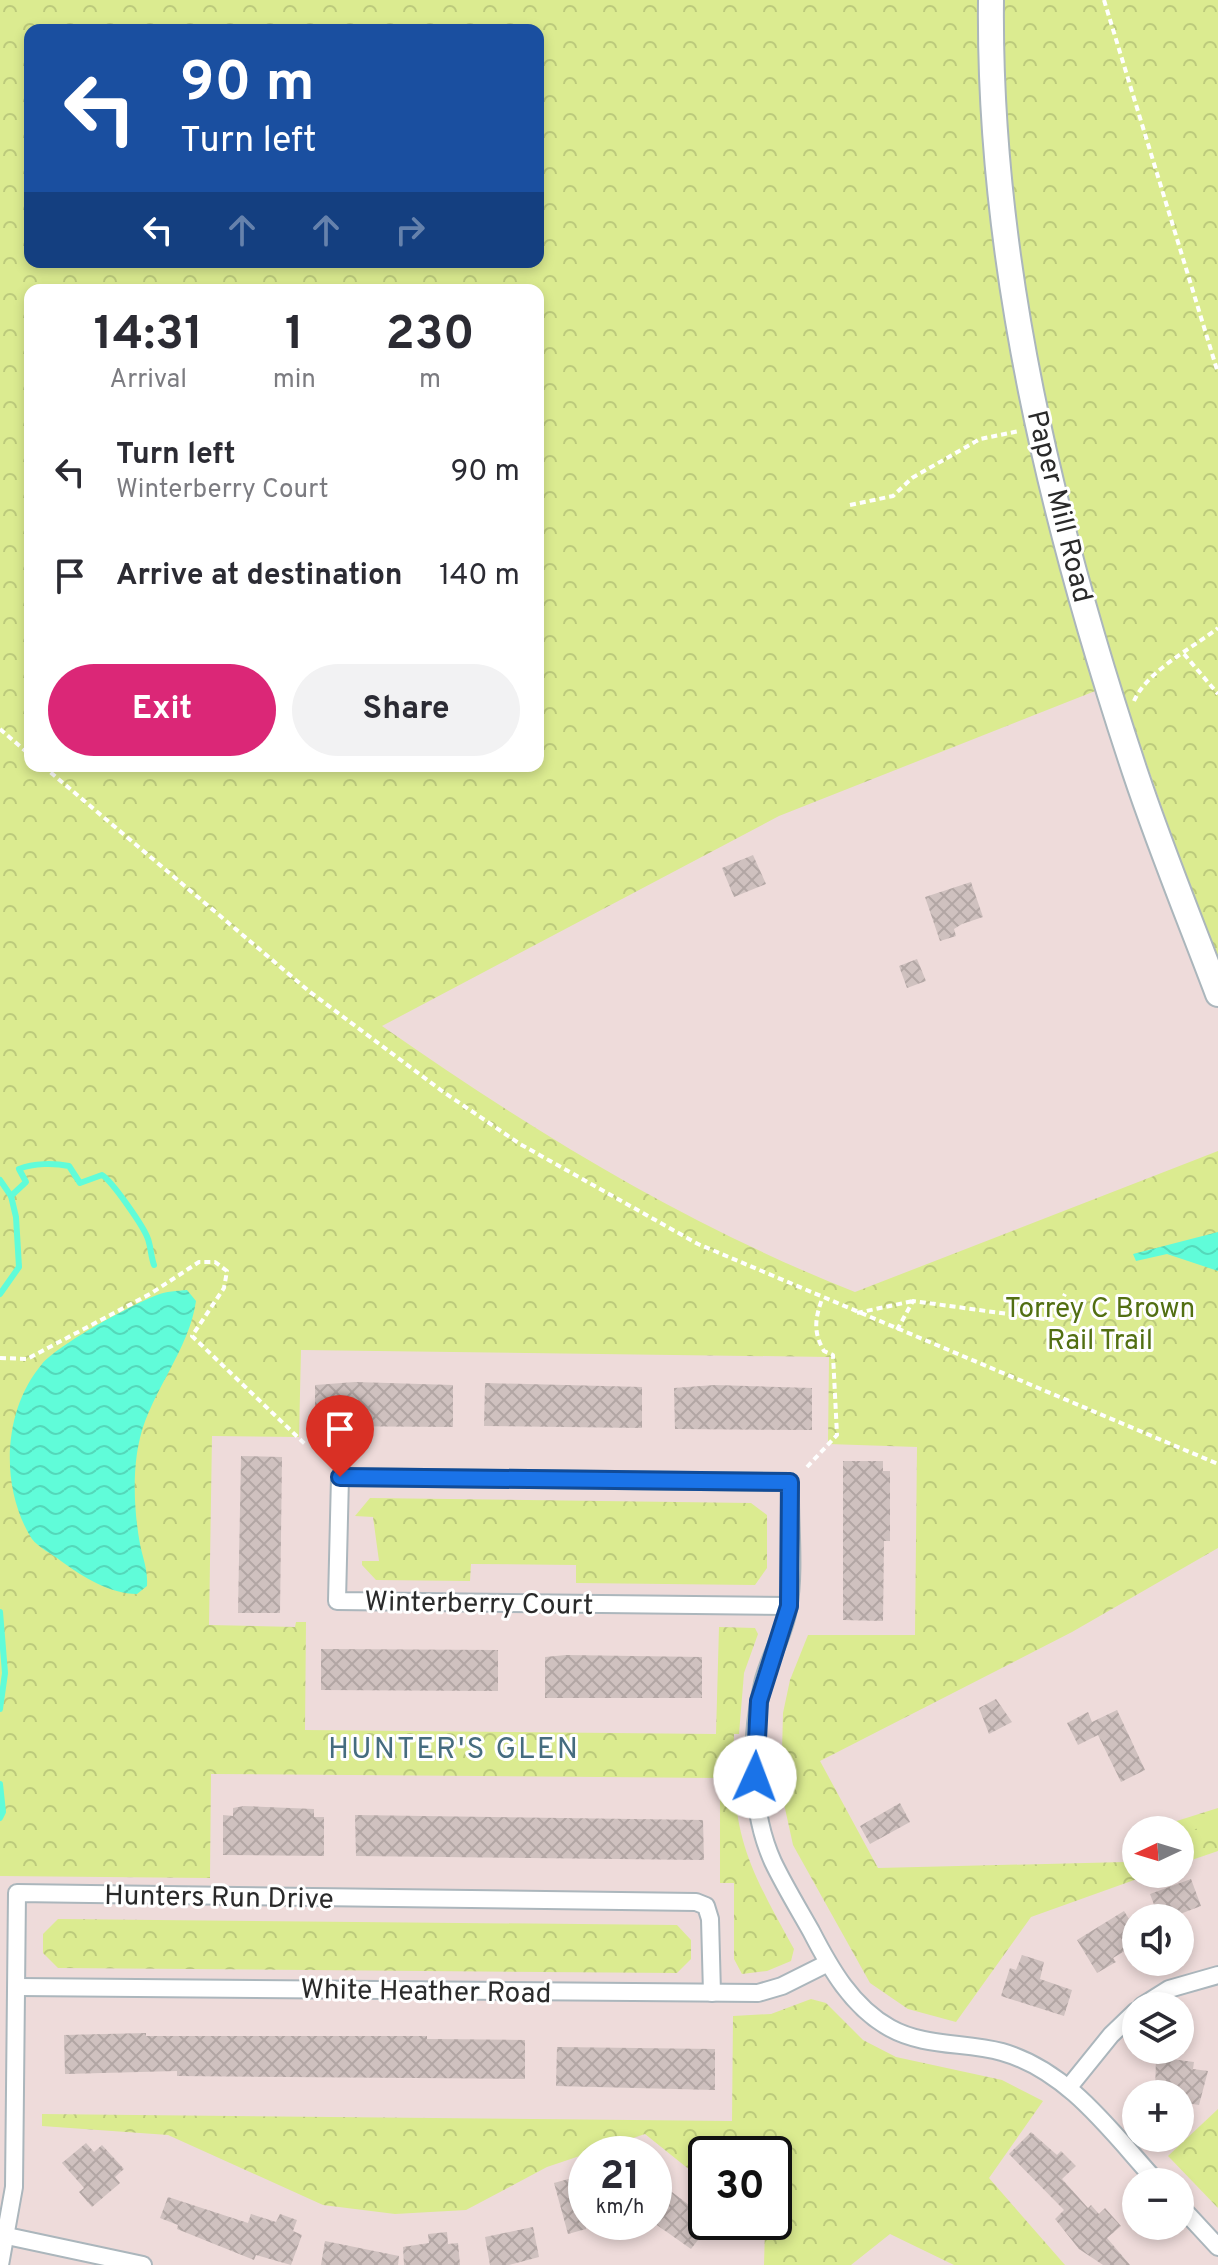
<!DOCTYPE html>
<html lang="en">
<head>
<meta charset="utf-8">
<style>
  :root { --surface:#fff; --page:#f2f2f3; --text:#2b2b33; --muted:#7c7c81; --accent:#db2777 }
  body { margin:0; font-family:Overpass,sans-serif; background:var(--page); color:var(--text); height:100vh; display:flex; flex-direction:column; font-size:30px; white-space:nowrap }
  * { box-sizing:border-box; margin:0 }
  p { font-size:26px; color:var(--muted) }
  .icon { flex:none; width:44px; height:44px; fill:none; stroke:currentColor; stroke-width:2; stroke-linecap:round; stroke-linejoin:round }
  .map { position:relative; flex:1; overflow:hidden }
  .side { position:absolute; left:24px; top:284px; width:520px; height:488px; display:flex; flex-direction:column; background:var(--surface); border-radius:16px; box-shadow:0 4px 12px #0003 }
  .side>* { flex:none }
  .top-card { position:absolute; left:24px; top:24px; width:520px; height:244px; border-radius:16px; box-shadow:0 4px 12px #0003; background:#1a4fa0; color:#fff; overflow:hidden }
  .needle { width:52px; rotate:266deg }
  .buttons { position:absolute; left:1122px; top:1816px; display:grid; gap:16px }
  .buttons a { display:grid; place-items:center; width:72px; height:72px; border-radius:50%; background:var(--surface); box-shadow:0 4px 12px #0003; font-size:40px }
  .speed { position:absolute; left:568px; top:2136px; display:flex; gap:16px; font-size:40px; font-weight:700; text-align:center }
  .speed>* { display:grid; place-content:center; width:104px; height:104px; border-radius:50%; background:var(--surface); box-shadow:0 4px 12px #0003; line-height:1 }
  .speed small { font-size:20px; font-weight:400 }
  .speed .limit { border:4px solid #111; border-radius:12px; background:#fff; color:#111 }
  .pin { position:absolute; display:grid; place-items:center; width:68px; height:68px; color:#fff; margin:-82px -34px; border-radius:50% 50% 50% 0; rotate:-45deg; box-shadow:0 0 8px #0007 }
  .pin .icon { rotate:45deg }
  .me { position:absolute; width:88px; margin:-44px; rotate:2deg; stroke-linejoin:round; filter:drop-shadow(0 0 6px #0008) }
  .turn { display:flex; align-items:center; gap:28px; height:168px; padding:0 24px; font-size:36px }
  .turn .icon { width:104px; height:104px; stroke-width:2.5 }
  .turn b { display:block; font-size:56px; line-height:68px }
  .lanes { display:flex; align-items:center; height:76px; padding:0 24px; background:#0003; justify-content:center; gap:40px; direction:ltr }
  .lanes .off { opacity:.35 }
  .eta { display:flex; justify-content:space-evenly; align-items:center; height:136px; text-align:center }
  .eta b { font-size:48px; font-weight:700; line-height:56px }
  .primary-button { display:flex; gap:16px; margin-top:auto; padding:16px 24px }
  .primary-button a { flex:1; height:92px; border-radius:48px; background:var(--accent); color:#fff; font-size:32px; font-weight:700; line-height:92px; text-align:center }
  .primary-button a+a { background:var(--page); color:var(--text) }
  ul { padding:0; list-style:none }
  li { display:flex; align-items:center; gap:24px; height:104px; padding:0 24px }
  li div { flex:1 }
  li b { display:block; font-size:30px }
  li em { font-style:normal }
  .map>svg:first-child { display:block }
  .forest { fill:url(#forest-firs) }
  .park { fill:url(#park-crowns); fill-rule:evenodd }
  .water { fill:url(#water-waves) }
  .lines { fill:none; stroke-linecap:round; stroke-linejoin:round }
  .stream { stroke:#60fcd9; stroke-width:6 }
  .building { fill:url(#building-cross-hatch) }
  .street-casing { stroke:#abb6bc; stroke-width:20 }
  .secondary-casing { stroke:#abb6bc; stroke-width:28 }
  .path { stroke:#fff; stroke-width:4; stroke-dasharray:6 4; stroke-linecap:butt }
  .street { stroke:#fff; stroke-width:16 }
  .secondary { stroke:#fff; stroke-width:24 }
  .route-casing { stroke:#114b97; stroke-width:20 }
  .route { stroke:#1a73e8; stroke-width:14 }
  .labels { text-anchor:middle; stroke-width:6; stroke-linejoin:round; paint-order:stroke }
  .street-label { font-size:28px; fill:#2a2a2a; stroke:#fff }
  .park-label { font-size:28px; fill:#526f12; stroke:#fff }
  .neighbourhood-label { font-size:30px; letter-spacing:2px; fill:#456c7f; stroke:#fff }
</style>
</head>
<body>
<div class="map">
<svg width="1218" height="2265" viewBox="0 0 1218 2265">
  <defs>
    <pattern id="forest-firs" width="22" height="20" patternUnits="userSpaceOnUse" patternTransform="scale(2)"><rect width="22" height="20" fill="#dbeb90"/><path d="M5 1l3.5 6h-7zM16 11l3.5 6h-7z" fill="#bcca7c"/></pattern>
    <pattern id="park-crowns" width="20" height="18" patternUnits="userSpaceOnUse" patternTransform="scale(2)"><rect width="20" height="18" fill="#dbeb90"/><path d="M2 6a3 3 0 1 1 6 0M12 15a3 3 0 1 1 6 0" fill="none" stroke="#bcca7c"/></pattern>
    <pattern id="water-waves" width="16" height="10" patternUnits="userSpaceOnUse" patternTransform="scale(2)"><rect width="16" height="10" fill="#60fcd9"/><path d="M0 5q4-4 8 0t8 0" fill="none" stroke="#54d8ba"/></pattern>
    <pattern id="building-cross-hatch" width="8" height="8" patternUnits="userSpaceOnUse" patternTransform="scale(2)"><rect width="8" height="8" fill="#cfc1bf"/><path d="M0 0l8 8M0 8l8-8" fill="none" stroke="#b2a6a4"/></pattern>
  </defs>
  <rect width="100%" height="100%" fill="#eedbda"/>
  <polygon class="forest" points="1218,1808 1218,1841 1180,1859 1180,1830 1148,1830"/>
  <g class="park">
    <path d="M 0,0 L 1218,0 L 1218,967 L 1118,682 L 779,816 L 382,1026 C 533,1131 683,1224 855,1292 L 1218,1151 L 1218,1548 L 1072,1632 L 820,1761 L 878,1868 L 1125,1862 L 1136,1857 L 1136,1874 L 1151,1874 L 1031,1917 L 956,2022 L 908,2009 L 870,1983 L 793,1845 L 781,1790 L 783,1713 L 790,1680 L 808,1635 L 915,1635 L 917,1447 L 828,1444 L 829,1357 L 301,1350 L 299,1437 L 212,1436 L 209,1625 L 295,1627 L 296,1622 L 306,1622 L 305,1730 L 716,1734 L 719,1627 L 755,1628 L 758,1634 L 744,1673 L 739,1734 L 734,1734 C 731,1835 746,1862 794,1949 L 791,1961 L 767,1971 L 742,1974 L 734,1959 L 734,1883 L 720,1883 L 720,1778 L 211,1774 L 210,1878 L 0,1876 ZM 30,30 L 538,30 L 538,262 L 30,262 ZM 30,290 L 538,290 L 538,766 L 30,766 Z"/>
    <polygon points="370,1498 751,1503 767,1515 767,1568 755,1585 576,1583 576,1565 471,1564 470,1581 376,1580 362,1565 362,1561 379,1561 373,1517 355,1516"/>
    <polygon points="1218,1819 1218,1851 1180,1864 1180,1836"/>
    <polygon points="58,1919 677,1925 691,1940 691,1959 677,1973 58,1968 43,1953 43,1934"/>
    <polygon points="811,1999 826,2003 863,2040 896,2057 1002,2080 1043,2101 989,2178 1065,2265 954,2265 890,2234 851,2265 764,2265 765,2229 756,2222 774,2222 774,2154 706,2154 706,2183 645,2134 547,2167 466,2210 395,2214 323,2205 168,2135 42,2126 42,2114 732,2121 733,2016 771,2014"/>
    <polygon points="1218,2109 1218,2208 1168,2156"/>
  </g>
  <g class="water">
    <polygon points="1218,1232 1218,1271 1167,1254 1136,1261 1133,1254"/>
    <path d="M 187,1290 L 196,1301 C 189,1350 152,1390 140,1438 C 132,1470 134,1512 140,1544 C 143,1559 148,1570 147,1586 L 137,1594 C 110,1594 83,1577 61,1561 C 52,1554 38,1547 32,1539 C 0,1489 2,1411 42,1364 C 59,1344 131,1305 157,1295 C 166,1291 177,1291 187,1290 Z"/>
  </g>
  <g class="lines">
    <g class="stream">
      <polyline points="0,1180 11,1196 16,1217 19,1267 0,1294"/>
      <path d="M 11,1196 L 26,1182 L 19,1169 C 34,1163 54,1163 69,1166 L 80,1183 L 102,1175 C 112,1181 144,1227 148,1239 C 151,1248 151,1257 154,1265"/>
      <polyline points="0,1612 5,1673 0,1709"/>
      <polyline points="0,1784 3,1812 0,1818"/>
    </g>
  </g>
  <g class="building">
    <polygon points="753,855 766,884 734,897 722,868"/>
    <polygon points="971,882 983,917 962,924 954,929 956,936 940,941 925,897"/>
    <polygon points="917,959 926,981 907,988 899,966"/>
    <polygon points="355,1382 453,1385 453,1427 315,1426 315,1385"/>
    <polygon points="485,1383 642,1387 642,1428 484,1426"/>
    <polygon points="715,1385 812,1388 812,1430 675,1429 674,1388"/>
    <polygon points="241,1456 282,1457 280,1613 238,1613"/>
    <polygon points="843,1461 883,1461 883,1471 890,1471 890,1541 884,1541 883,1621 843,1620"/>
    <polygon points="321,1649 498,1650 498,1691 321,1690"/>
    <polygon points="566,1655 702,1657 702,1698 545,1698 545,1657"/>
    <polygon points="996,1699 1012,1722 989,1734 979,1708"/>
    <polygon points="1117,1710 1145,1770 1121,1782 1098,1735 1078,1745 1067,1723 1088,1712 1092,1722"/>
    <polygon points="900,1803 910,1822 870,1844 860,1826"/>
    <polygon points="244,1806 314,1809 314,1817 324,1817 324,1856 223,1855 223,1815 233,1816 233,1808"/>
    <polygon points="355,1815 703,1820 704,1860 356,1856"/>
    <polygon points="1191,1879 1201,1906 1180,1914 1181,1918 1159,1918 1150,1894"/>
    <polygon points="1124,1911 1136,1930 1136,1944 1113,1958 1116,1962 1097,1973 1077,1940"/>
    <polygon points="1022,1955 1044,1962 1040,1979 1072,1990 1064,2016 1001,1996 1010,1968 1016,1970"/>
    <polygon points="146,2033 146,2036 427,2036 427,2039 525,2040 525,2079 177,2076 177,2071 65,2074 64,2035"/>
    <polygon points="557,2047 715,2049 715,2090 556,2086"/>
    <polygon points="1156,2057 1194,2062 1193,2069 1208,2071 1199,2105 1180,2102 1180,2094 1155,2094"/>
    <polygon points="1031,2132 1057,2155 1061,2151 1076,2166 1062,2179 1088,2208 1091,2205 1099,2214 1105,2208 1121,2226 1107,2238 1130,2265 1103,2265 1079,2249 1055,2219 1064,2210 1009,2154"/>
    <polygon points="86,2143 94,2152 102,2145 124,2169 115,2177 120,2183 92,2207 79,2192 84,2188 62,2163"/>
    <polygon points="572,2178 576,2193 586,2190 586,2229 568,2234 554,2183"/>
    <polygon points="668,2189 689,2205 695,2197 706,2205 706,2222 711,2223 691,2249 654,2223 654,2207"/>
    <polygon points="168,2197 248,2223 251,2214 276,2222 280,2214 297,2220 293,2231 302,2235 291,2265 256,2255 254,2260 177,2229 178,2225 160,2218"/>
    <polygon points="533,2227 539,2257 509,2265 490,2265 485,2237"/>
    <polygon points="447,2232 448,2244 458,2243 460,2265 404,2265 403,2247 429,2243 428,2234"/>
    <polygon points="325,2241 399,2256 398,2265 321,2265"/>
  </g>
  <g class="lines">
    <defs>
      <g id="street">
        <path d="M 789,1606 L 337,1601 L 340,1477 L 790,1482 C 789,1523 795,1569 788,1609 C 784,1635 769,1658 763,1683 C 750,1739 749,1809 773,1862 C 784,1885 798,1908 811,1931 C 830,1968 852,2007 890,2028 C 924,2047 965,2042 1002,2052 C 1069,2071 1112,2133 1157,2182"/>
        <polyline points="18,1987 758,1993 782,1986 828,1963"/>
        <polyline points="1142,2006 1169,1989 1218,1975"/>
        <polyline points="1069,2087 1111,2035 1136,2011"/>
        <polyline points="1180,2206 1218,2247"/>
        <polyline points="7,2236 143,2265"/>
        <polyline points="0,2265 14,2187 17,1893 696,1902 706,1906 710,1919 712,1993"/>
      </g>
      <path id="secondary" d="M 991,0 C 988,261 1053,526 1135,772 C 1160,847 1190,920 1218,994"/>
    </defs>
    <use href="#street" class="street-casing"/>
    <use href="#secondary" class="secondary-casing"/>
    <g class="path">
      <polyline points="1104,0 1218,373"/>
      <polyline points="850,505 893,496 912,478 980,439 1019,431"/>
      <polyline points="1184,654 1218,694"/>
      <path d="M 1134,701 C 1147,671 1191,649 1218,628"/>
      <polyline points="0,729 30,755"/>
      <polyline points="43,766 310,992 442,1091 520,1144 698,1244 1218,1464"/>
      <polyline points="857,1313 913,1301"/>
      <polyline points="897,1330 913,1301 1052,1320 1065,1294"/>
      <polyline points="0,1358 27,1359 150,1294 199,1262 215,1262 227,1271 224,1288 192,1336 306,1445"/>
      <path d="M 807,1467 L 837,1435 L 833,1355 L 824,1351 C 813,1332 815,1319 822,1299"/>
    </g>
    <use href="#street" class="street"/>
    <use href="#secondary" class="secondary"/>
  </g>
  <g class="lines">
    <defs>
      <polyline id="route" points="340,1477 790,1482 789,1606 759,1701 755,1777"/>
    </defs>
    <use href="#route" class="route-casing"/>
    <use href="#route" class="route"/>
  </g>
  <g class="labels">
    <g class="street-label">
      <text transform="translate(1061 506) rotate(76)" y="10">Paper Mill Road</text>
      <text transform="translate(479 1602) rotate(1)" y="10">Winterberry Court</text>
      <text transform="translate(219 1896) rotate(1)" y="10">Hunters Run Drive</text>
      <text transform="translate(426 1990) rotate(1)" y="10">White Heather Road</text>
    </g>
    <g class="park-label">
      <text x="1100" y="1317">Torrey C Brown<tspan x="1100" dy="32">Rail Trail</tspan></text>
    </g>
    <g class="neighbourhood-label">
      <text x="454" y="1758">HUNTER'S GLEN</text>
    </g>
  </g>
</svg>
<div class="buttons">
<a><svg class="needle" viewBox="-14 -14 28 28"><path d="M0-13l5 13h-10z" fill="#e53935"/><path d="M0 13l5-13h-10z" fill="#7c7c81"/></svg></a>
<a><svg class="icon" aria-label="sound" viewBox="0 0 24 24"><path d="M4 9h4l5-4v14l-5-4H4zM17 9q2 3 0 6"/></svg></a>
<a><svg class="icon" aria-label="layers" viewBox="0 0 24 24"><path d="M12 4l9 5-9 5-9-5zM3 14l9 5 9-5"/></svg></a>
<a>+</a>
<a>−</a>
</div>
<div class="speed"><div>21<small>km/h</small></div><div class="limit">30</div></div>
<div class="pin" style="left:340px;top:1477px;background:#d93025"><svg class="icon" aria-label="arrive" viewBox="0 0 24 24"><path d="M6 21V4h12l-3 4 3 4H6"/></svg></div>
<svg class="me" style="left:755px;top:1777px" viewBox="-20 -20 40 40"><circle r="19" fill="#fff"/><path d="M0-13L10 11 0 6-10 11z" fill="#1a73e8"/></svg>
<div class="top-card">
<div class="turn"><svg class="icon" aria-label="left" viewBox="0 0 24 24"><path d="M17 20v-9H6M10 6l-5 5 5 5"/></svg><div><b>90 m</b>Turn left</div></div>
<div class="lanes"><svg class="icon" aria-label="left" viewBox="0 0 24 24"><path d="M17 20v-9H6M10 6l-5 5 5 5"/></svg><svg class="icon off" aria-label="ahead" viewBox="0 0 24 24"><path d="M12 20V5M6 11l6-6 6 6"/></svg><svg class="icon off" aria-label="ahead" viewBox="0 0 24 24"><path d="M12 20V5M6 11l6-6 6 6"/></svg><svg class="icon off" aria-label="right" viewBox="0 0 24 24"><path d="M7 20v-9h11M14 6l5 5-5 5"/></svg></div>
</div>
<section class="side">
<div class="eta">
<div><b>14:31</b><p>Arrival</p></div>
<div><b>1</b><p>min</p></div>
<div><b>230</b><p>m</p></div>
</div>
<ul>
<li><svg class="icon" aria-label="left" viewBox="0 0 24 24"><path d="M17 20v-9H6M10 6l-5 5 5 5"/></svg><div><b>Turn left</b><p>Winterberry Court</p></div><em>90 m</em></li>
<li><svg class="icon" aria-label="arrive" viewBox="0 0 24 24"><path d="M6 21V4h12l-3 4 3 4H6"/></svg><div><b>Arrive at destination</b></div><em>140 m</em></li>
</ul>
<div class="primary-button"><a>Exit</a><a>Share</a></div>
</section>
</div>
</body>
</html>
